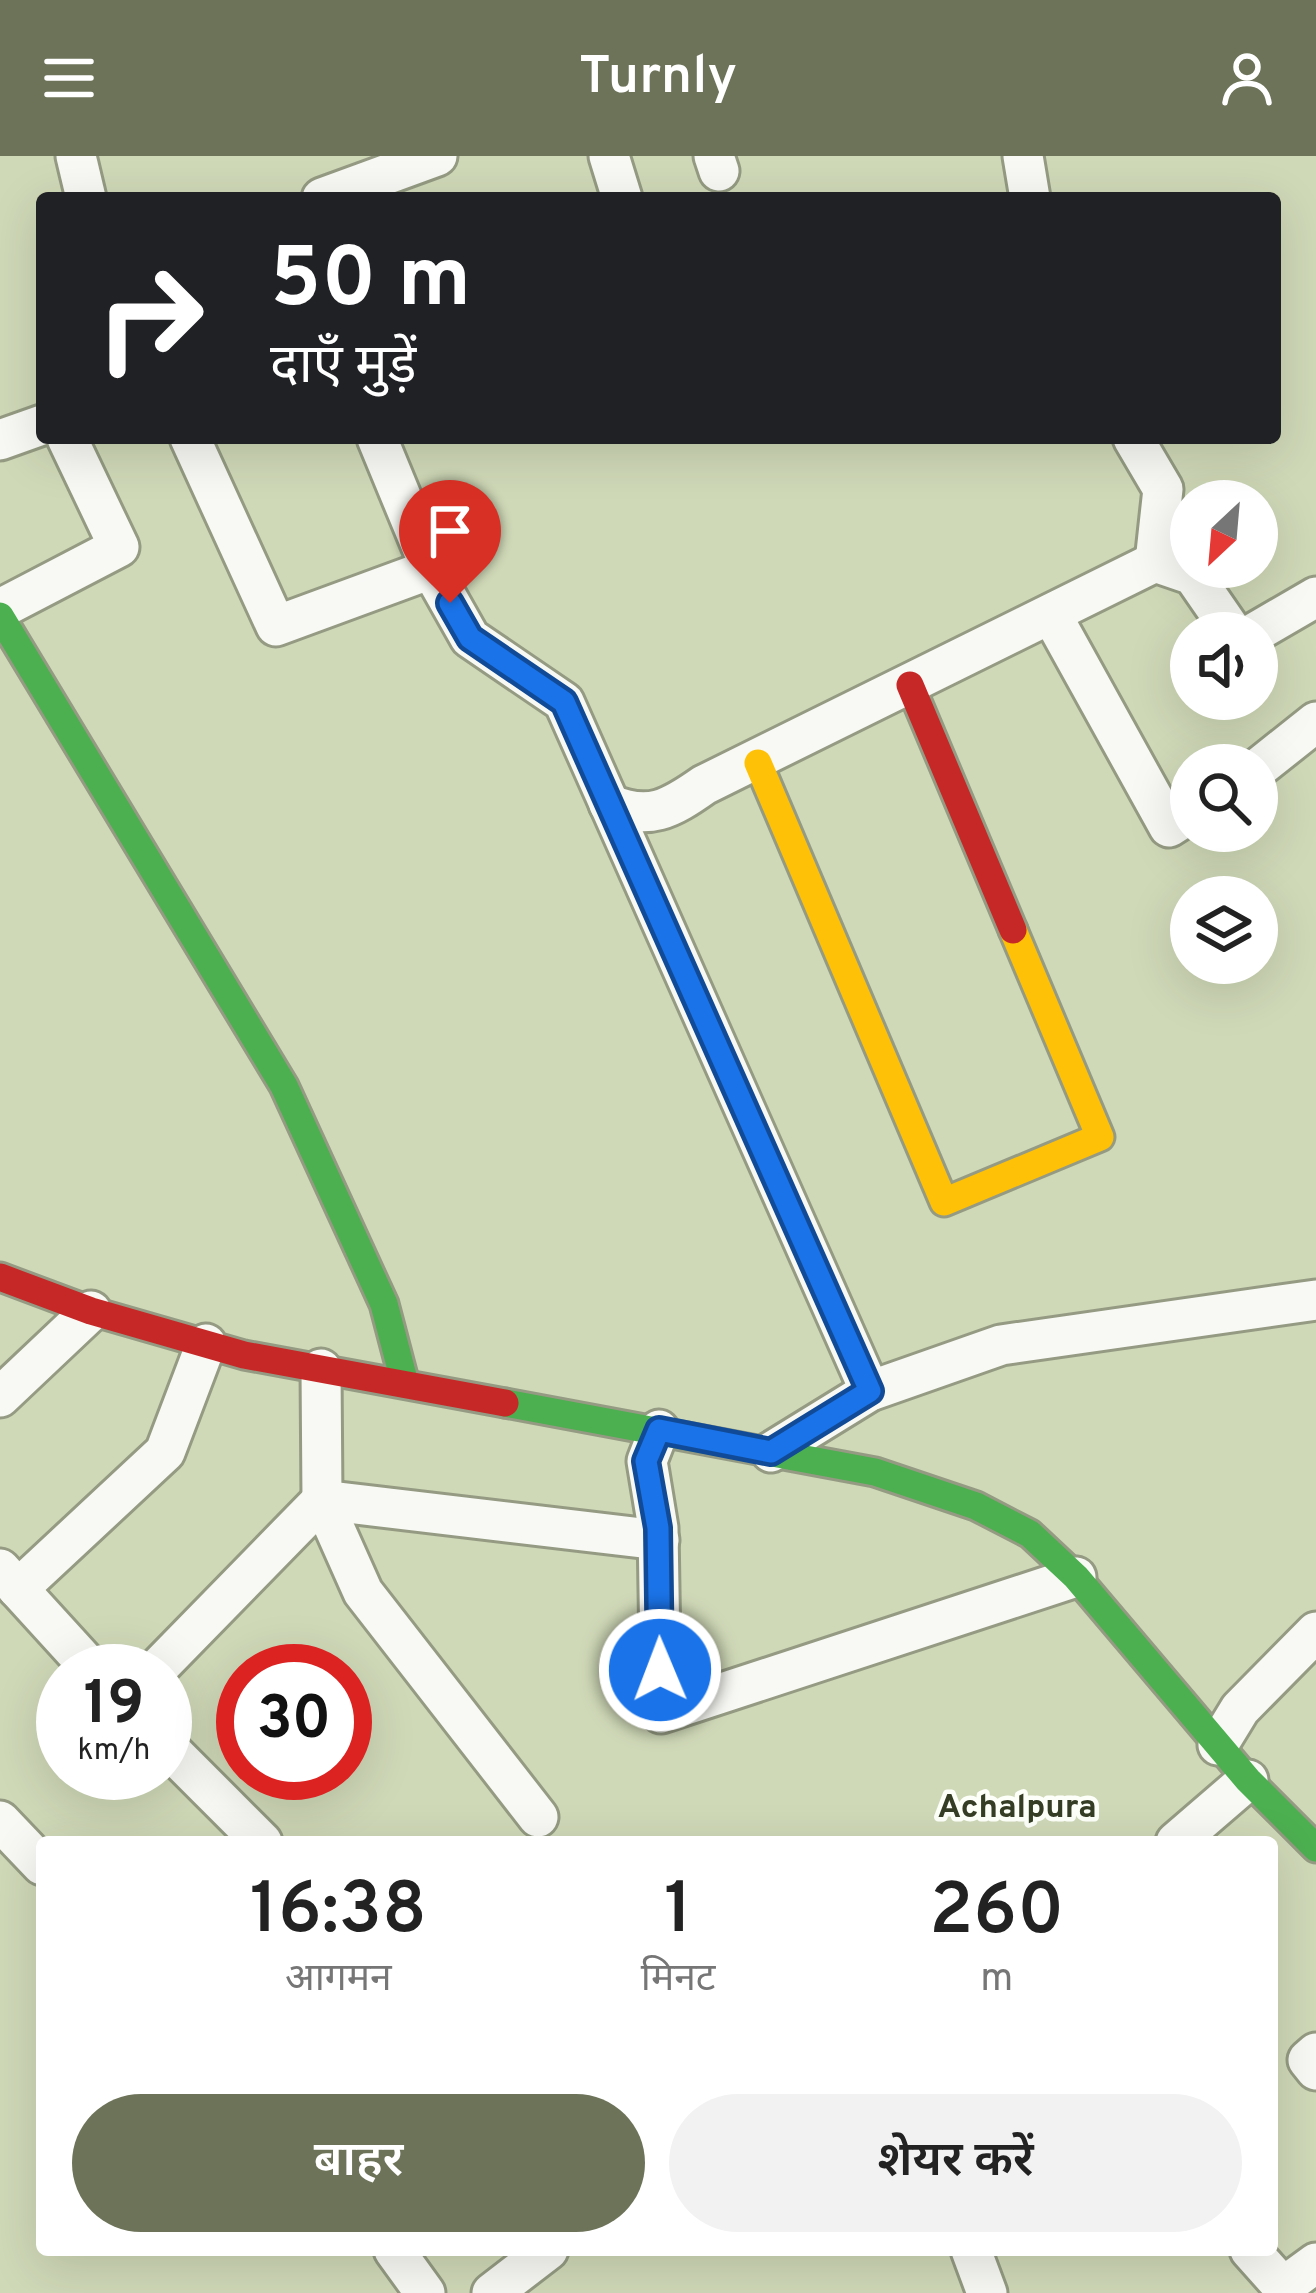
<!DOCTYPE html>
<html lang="hi">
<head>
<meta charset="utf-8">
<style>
  :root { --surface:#fff; --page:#f2f2f2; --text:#222; --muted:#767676; --accent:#6c7358 }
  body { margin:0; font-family:Overpass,"Noto Sans Devanagari",sans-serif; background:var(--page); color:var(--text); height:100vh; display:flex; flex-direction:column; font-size:45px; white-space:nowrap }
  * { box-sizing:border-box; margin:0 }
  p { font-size:39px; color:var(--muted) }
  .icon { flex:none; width:66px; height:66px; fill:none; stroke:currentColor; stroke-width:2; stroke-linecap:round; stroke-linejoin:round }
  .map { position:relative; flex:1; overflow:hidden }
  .side { position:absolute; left:36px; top:1680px; width:1242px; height:420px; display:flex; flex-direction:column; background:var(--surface); border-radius:12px; box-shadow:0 12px 48px #0002 }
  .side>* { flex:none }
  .top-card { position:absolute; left:36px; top:36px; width:1245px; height:252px; border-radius:12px; box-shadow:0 12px 48px #0002; background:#202124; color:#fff; overflow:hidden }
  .needle { width:78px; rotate:206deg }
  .fabs { position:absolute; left:1170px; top:324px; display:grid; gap:24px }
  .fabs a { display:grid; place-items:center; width:108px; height:108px; border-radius:50%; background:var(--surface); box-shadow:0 12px 48px #0002; font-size:60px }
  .speed { position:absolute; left:36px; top:1488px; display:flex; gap:24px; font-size:60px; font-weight:700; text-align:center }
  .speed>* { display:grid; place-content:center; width:156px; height:156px; border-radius:50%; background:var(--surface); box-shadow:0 12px 48px #0002; line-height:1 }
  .speed small { font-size:30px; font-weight:400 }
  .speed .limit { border:18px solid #d22; background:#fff; color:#111 }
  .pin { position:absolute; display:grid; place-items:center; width:102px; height:102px; color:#fff; margin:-123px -51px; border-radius:50% 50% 50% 0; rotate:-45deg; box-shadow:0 0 12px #0007 }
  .pin .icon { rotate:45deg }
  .me { position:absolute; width:132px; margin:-66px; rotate:359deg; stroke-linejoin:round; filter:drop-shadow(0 0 9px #0008) }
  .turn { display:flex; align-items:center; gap:42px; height:252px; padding:0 36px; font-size:54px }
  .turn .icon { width:156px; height:156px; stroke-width:2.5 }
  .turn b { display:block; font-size:84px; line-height:102px }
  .eta { display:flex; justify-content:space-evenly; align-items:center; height:204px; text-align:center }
  .eta b { font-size:72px; font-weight:600; line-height:84px }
  .action { display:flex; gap:24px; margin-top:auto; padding:24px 36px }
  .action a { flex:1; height:138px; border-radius:72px; background:var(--accent); color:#fff; font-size:48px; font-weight:600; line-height:138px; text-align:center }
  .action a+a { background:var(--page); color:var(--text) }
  header { display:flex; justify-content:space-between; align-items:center; height:156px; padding:0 36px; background:var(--accent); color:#fff; font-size:54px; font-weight:600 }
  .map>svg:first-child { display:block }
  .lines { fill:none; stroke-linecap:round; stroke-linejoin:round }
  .street-casing { stroke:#949b82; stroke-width:45 }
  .fast-casing { stroke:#949b82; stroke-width:33 }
  .slow-casing { stroke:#949b82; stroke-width:33 }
  .jam-casing { stroke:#949b82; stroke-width:33 }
  .street { stroke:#f8f9f4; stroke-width:39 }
  .fast { stroke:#4caf50; stroke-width:27 }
  .slow { stroke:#ffc107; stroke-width:27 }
  .jam { stroke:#c62828; stroke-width:27 }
  .route-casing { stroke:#114b97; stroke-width:30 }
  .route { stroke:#1a73e8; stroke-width:21 }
  .labels { text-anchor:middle; stroke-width:9; stroke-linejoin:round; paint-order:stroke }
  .neighbourhood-label { font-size:33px; font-weight:bold; fill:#363d25; stroke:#fdfff9 }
</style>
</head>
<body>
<header><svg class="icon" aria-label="menu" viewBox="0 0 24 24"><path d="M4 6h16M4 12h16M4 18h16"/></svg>Turnly<svg class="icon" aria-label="person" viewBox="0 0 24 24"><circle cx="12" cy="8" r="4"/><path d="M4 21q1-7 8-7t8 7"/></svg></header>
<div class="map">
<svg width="1316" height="2137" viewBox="0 0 1316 2137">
  <rect width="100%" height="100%" fill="#cfd8b7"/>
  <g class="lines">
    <defs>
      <g id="street">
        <polyline points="76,0 86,42"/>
        <polyline points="609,0 622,42"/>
        <polyline points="714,0 719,15"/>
        <polyline points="1023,0 1030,42"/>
        <polyline points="322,42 437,0"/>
        <polyline points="190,282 276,470 431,413"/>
        <polyline points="377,282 431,413 470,482 564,546 870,1235"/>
        <polyline points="1133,282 1163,333 1155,406"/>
        <polyline points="0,284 42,269"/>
        <polyline points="0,453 119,391 67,282"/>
        <polyline points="1051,458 1169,671 1191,657"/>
        <polyline points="1254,477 1316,441"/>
        <polyline points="1257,613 1316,566"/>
        <path d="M 609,648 C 649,665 670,653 704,629 L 1155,406 L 1193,419 L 1233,477"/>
        <polyline points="321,1213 322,1344 363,1436 538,1661"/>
        <polyline points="0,1241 91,1155"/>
        <polyline points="659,1274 647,1305 658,1372 661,1557 1076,1421"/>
        <polyline points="771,1296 870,1235 1001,1189 1316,1144"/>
        <polyline points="0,1413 93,1515"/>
        <polyline points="18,1433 165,1296 206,1188"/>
        <polyline points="155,1515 322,1344 659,1384"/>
        <polyline points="165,1589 262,1686"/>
        <polyline points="1218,1589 1240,1553 1316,1476"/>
        <polyline points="0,1665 42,1709"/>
        <polyline points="1176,1686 1248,1624"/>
        <polyline points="1316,1897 1308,1904 1316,1914"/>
        <polyline points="394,2094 425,2137"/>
        <polyline points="971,2094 987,2137"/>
        <polyline points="1250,2094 1283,2131 1316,2107"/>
        <polyline points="492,2137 548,2094"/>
      </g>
      <g id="fast">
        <polyline points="0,460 284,930 384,1148 405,1228"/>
        <polyline points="505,1247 875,1316 976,1350 1030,1378 1076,1421 1248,1624 1316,1692"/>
      </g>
      <polyline id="slow" points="758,607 944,1046 1100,981 1013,774"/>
      <g id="jam">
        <polyline points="910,529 1013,774"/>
        <polyline points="0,1121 91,1155 244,1199 505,1247"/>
      </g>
    </defs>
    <use href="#street" class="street-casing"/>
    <use href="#fast" class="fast-casing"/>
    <use href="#slow" class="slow-casing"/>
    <use href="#jam" class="jam-casing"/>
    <use href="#street" class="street"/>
    <use href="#fast" class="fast"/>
    <use href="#slow" class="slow"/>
    <use href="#jam" class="jam"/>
  </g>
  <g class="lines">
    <defs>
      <polyline id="route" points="450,447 470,482 564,546 870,1235 771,1296 659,1274 646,1305 658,1372 660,1514"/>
    </defs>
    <use href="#route" class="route-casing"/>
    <use href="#route" class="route"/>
  </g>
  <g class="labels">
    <g class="neighbourhood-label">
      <text x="1017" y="1661">Achalpura</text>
    </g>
  </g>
</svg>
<div class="fabs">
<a><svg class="needle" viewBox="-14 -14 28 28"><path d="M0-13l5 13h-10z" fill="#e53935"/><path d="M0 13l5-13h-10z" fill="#767676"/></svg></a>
<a><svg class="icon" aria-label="sound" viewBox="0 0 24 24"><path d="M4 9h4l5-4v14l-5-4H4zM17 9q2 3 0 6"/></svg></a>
<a><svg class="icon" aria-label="search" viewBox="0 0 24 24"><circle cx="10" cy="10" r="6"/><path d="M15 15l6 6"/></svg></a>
<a><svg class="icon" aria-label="layers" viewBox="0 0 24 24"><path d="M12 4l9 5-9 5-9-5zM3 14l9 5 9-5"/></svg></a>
</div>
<div class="speed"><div>19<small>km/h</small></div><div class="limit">30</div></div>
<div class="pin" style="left:450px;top:447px;background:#d93025"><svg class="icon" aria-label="arrive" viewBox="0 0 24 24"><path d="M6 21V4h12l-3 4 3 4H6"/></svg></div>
<svg class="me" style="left:660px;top:1514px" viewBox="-20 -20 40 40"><circle r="17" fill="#1a73e8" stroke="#fff" stroke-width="3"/><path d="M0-11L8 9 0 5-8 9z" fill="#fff"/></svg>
<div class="top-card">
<div class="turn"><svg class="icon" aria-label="right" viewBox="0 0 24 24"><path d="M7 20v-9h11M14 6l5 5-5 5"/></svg><div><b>50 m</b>दाएँ मुड़ें</div></div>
</div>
<section class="side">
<div class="eta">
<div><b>16:38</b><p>आगमन</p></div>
<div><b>1</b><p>मिनट</p></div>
<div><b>260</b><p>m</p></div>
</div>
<div class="action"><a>बाहर</a><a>शेयर करें</a></div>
</section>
</div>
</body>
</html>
